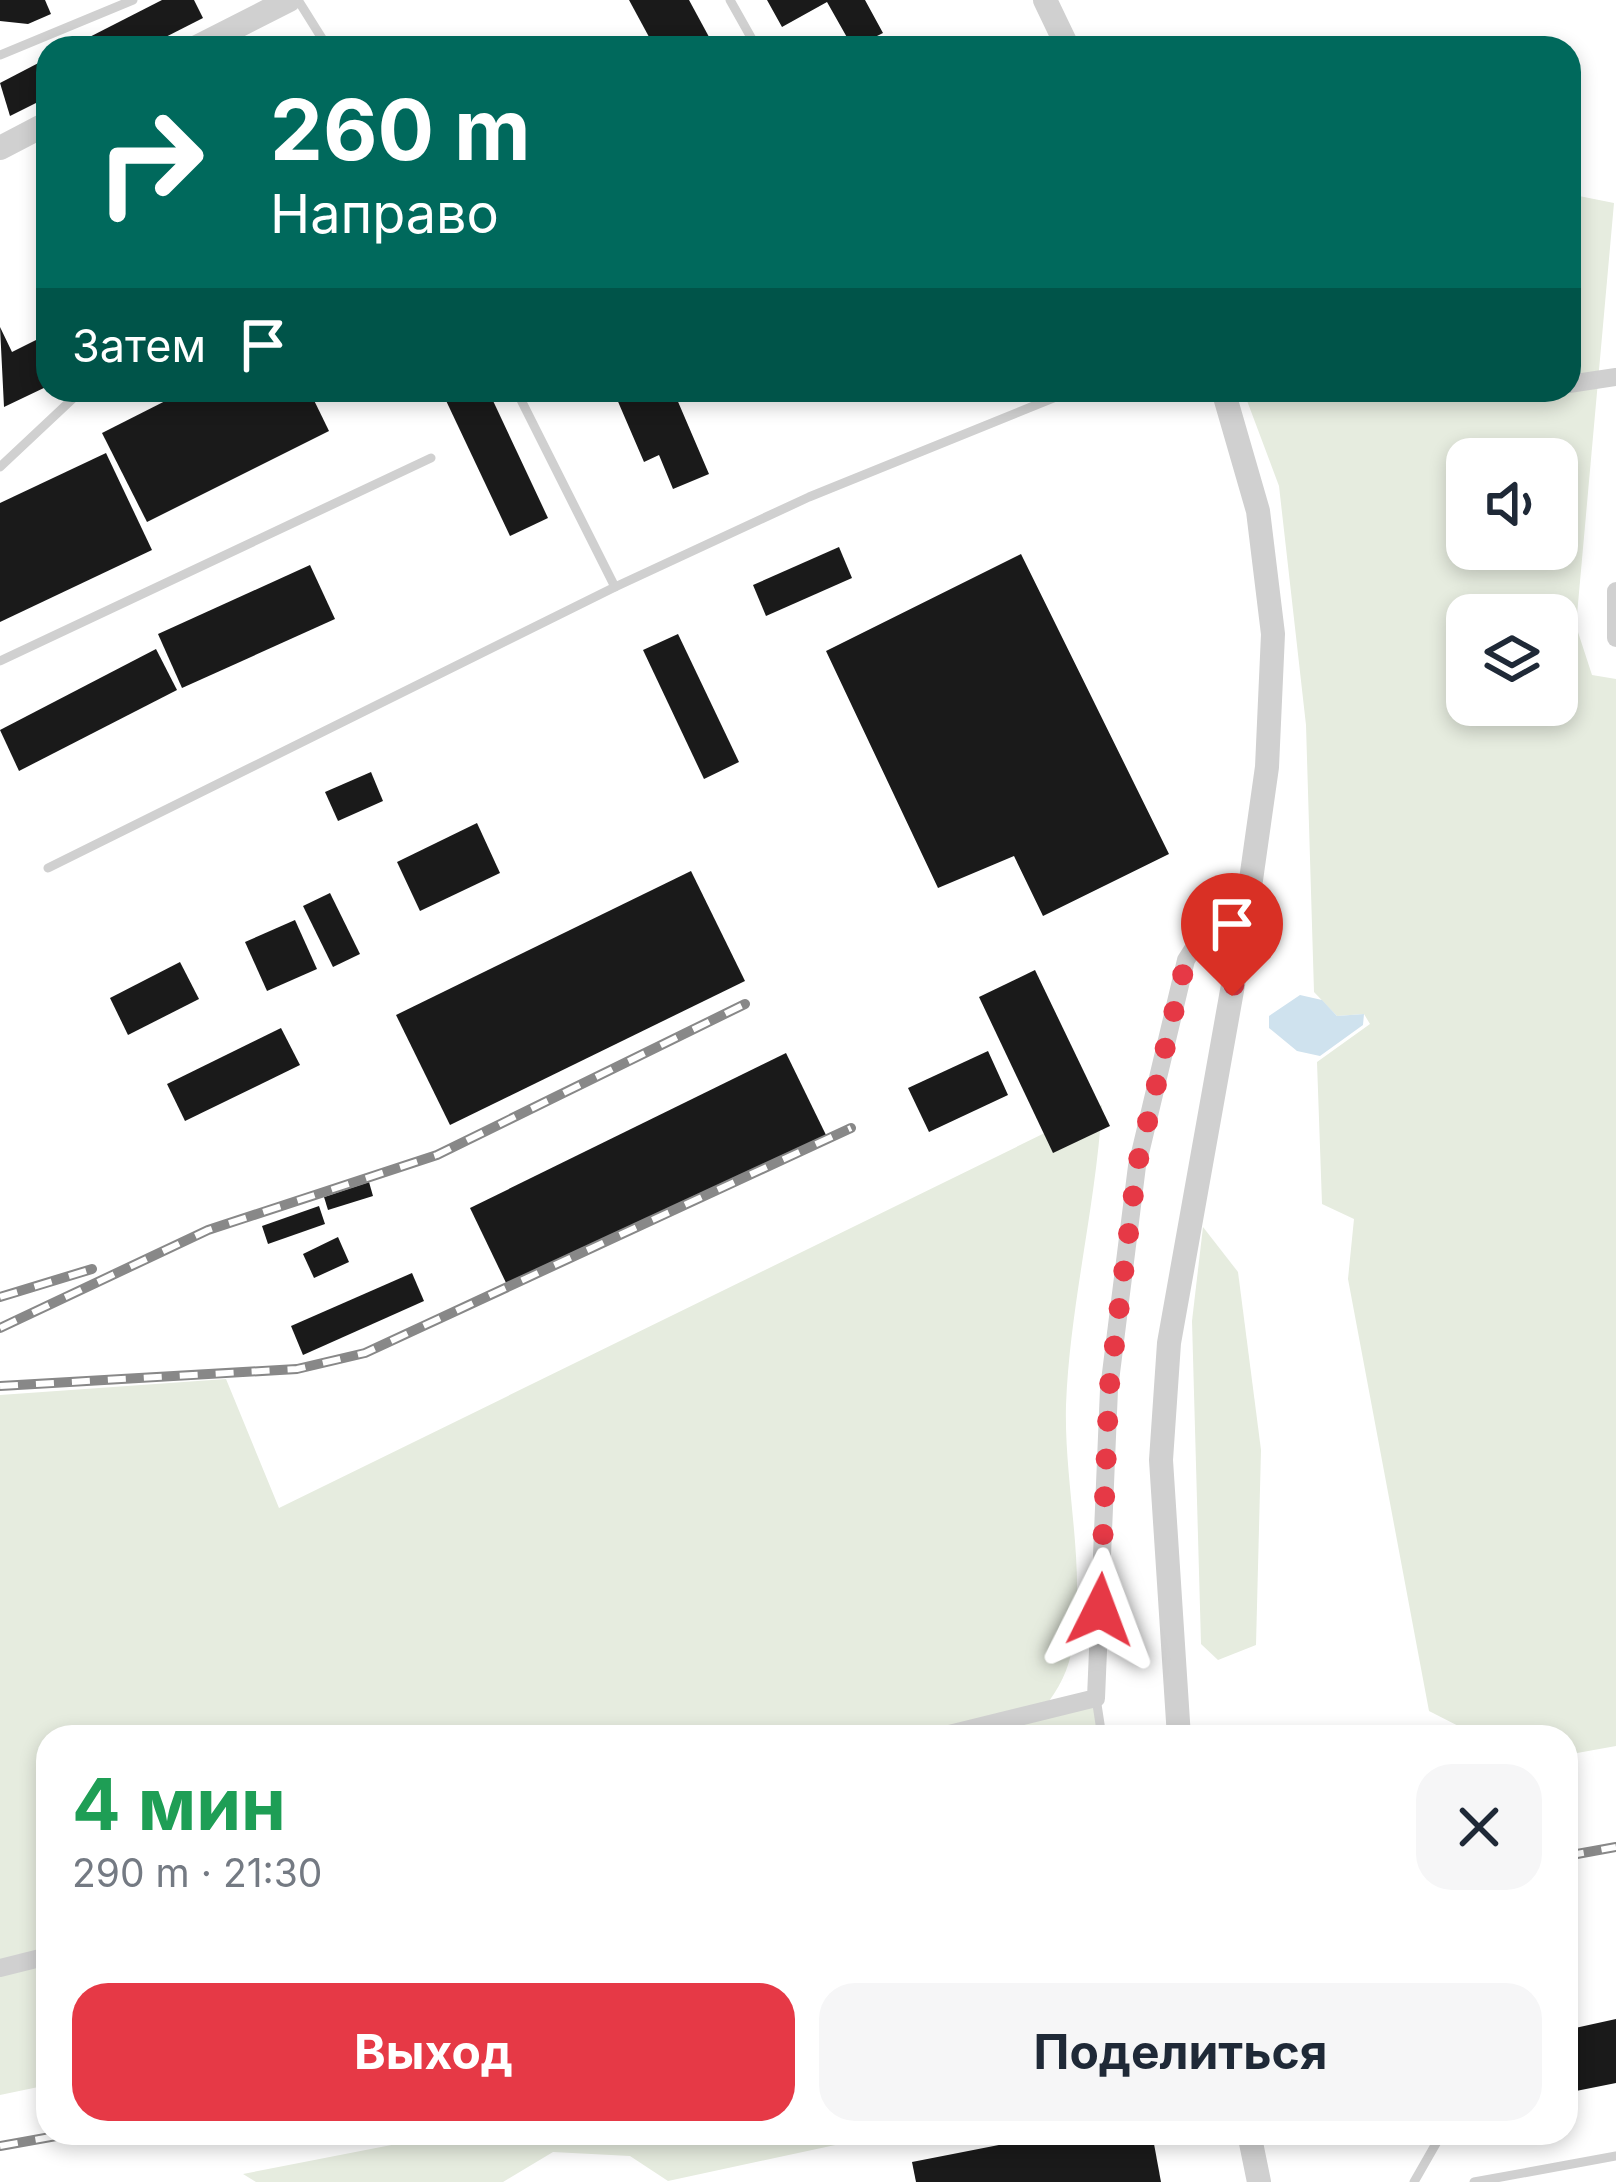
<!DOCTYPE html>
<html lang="ru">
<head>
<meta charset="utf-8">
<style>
  :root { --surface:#fff; --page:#f6f6f7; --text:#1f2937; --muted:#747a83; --accent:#e63946 }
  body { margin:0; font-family:Inter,sans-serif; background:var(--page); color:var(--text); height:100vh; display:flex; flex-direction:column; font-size:45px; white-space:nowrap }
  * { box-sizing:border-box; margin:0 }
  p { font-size:39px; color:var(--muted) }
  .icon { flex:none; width:66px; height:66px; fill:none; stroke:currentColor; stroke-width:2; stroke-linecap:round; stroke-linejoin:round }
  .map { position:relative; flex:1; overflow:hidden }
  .sheet { position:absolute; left:36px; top:1725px; width:1542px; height:420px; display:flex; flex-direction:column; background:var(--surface); border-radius:36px; box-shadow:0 6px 18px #0003 }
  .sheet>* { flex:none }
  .banner { position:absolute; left:36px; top:36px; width:1545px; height:366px; border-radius:36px; box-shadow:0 6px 18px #0003; background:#00695c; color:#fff; overflow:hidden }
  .tools { position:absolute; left:1446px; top:438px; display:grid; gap:24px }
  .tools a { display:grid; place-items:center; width:132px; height:132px; border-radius:24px; background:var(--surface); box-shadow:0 6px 18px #0003; font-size:60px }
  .pin { position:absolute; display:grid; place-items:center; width:102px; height:102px; color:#fff; margin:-123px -51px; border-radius:50% 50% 50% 0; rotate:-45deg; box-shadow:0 0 12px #0007 }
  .pin .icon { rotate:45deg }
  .me { position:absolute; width:132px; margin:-66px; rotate:3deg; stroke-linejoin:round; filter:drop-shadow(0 0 9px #0008) }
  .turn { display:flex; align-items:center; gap:42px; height:252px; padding:0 36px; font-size:54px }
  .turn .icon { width:156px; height:156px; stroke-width:2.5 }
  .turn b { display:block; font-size:84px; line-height:102px }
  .then { display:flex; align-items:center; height:114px; padding:0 36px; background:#0003; gap:24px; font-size:45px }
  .round { display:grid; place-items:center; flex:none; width:126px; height:126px; border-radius:36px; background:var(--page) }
  .headline { display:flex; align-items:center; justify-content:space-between; height:204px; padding:0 36px }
  h1 { font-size:72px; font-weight:700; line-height:90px; color:#1e9e55 }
  .action { display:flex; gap:24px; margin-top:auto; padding:24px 36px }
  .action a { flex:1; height:138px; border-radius:36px; background:var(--accent); color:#fff; font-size:48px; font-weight:700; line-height:138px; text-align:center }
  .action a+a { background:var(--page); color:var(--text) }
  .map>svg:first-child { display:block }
  .green { fill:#e6ecdf; fill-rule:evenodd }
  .water { fill:#cfe2ee }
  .building { fill:#1a1a1a }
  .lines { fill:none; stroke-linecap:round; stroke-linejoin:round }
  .service { stroke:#d0d0d0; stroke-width:9 }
  .minor { stroke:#d0d0d0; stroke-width:18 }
  .tertiary { stroke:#d0d0d0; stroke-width:24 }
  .rail-casing { stroke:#888; stroke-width:10 }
  .rail { stroke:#fff; stroke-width:6; stroke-dasharray:18; stroke-linecap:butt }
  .route { stroke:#e63946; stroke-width:21; stroke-dasharray:0 37.8 }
</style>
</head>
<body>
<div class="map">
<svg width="1616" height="2182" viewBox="0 0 1616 2182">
  <rect width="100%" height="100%" fill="#fff"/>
  <g class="green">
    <path d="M 1569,194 L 1614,203 L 1576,626 L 1592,675 L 1616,679 L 1616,1746 L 1566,1755 L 1566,1737 L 1480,1737 L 1429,1711 L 1348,1279 L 1354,1219 L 1322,1204 L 1317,1062 L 1370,1024 L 1364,1014 L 1337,1016 L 1314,992 L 1306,725 L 1279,486 L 1243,390 L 1569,390 ZM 1467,459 L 1557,459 L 1557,549 L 1467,549 ZM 1467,615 L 1557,615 L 1557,705 L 1467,705 Z"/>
    <path d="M 1102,1105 C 1096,1206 1070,1304 1066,1405 C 1064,1484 1086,1567 1073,1644 C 1069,1670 1059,1689 1043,1709 L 1096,1698 L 1102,1737 L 48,1737 L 48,2085 L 0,2095 L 0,1395 L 226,1379 L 279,1508 Z"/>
    <polygon points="1203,1227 1238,1272 1261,1450 1256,1645 1218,1660 1201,1644 1192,1321"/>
    <polygon points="453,2133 891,2133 668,2181 630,2156 553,2152 503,2182 256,2182 243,2174"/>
  </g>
  <polygon class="water" points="1300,995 1322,1000 1337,1016 1364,1014 1363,1025 1320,1056 1297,1051 1269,1028 1269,1016"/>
  <g class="building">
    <polygon points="0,0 45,0 51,14 28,24 0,21"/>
    <polygon points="162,0 194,0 203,18 144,48 68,48"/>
    <polygon points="629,0 689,0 715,48 655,48"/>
    <polygon points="767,0 865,0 883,33 853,48 827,2 782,27"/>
    <polygon points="48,58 48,97 10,116 0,83"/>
    <polygon points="0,327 12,352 48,334 48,386 4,407"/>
    <polygon points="187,390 309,390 329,431 147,522 102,433"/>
    <polygon points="441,390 488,390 548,518 510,536"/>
    <polygon points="613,390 673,390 709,474 673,489 659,455 644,462"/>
    <polygon points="106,453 152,550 0,622 0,503"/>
    <polygon points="839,547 852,578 766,616 753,585"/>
    <polygon points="1021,554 1169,854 1043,916 1014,856 938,888 826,651"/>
    <polygon points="310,565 335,619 182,688 158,634"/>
    <polygon points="678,634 739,762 704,779 643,650"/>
    <polygon points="156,649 177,690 19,771 0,730"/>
    <polygon points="371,772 383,801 338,821 325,792"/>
    <polygon points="477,823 500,873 420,911 397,862"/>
    <polygon points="691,871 745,981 450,1125 396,1015"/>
    <polygon points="330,893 360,954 333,967 303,906"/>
    <polygon points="295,920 317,969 267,991 245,942"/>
    <polygon points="180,962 199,999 128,1035 110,998"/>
    <polygon points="1035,970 1110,1126 1053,1153 979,997"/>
    <polygon points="281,1028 300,1065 185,1121 167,1084"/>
    <polygon points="988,1051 1008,1095 929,1132 908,1088"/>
    <polygon points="786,1053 826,1135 509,1289 470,1208"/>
    <polygon points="369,1182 373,1196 328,1210 324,1197"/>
    <polygon points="319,1206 325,1224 268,1244 262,1226"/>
    <polygon points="338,1237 349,1262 314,1278 303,1254"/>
    <polygon points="412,1273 424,1301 303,1355 291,1326"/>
    <polygon points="1616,2019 1616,2083 1566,2093 1566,2030"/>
    <polygon points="1061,2133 1152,2133 1161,2182 916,2182 912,2162"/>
  </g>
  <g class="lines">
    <g class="service">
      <polyline points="298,0 328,48"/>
      <polyline points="730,0 757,48"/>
      <polyline points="0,55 133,0"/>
      <polyline points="516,390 615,587"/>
      <polyline points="0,467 82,390"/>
      <polyline points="0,661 431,458"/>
      <polyline points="48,868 615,587 809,497 1073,390"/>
      <polyline points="1096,1698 1102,1737"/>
      <polyline points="1414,2182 1442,2133"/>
      <polyline points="1474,2182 1616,2156"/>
    </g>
    <g class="minor">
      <polyline points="1569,384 1616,377"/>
      <polyline points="1616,591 1616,638"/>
      <polyline points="937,1737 1096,1698 1109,1389 1137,1166 1186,960 1212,919 1248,901"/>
      <polyline points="0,1968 48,1956"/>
    </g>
    <g class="tertiary">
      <polyline points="1045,0 1068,48"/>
      <polyline points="195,48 289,0"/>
      <polyline points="0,148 48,123"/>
      <polyline points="1179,1737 1161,1460 1169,1343 1248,901 1267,767 1273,634 1258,511 1223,390"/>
      <polyline points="1249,2133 1259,2182"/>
    </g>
    <defs>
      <g id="rail">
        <polyline points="0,1297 92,1269"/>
        <polyline points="0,1328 208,1230 437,1155 745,1004"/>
        <polyline points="0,1386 297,1369 365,1353 851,1128"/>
        <polyline points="1566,1856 1616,1847"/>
        <polyline points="0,2146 73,2133"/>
      </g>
    </defs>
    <use href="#rail" class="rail-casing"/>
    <use href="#rail" class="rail"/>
  </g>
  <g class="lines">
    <polyline class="route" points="1100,1610 1109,1389 1137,1166 1186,961 1212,919 1248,901 1232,996"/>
  </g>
</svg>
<div class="tools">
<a><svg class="icon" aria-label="sound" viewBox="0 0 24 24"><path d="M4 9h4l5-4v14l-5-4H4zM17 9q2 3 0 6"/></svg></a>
<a><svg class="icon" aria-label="layers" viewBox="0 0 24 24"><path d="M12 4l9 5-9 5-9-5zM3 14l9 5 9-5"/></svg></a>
</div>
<div class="pin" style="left:1232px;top:996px;background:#d93025"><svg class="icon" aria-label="arrive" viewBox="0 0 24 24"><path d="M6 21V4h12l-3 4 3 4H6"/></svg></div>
<svg class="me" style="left:1100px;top:1610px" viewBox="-20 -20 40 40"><path d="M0-17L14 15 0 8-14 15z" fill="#e63946" stroke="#fff" stroke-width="4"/></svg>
<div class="banner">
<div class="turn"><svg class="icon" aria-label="right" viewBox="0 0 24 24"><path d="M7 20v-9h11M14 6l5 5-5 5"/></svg><div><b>260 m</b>Направо</div></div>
<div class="then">Затем<svg class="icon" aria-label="arrive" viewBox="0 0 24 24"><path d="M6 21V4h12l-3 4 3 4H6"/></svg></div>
</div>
<section class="sheet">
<div class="headline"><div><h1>4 мин</h1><p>290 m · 21:30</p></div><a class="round"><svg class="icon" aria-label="close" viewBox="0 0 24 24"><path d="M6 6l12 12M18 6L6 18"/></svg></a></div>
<div class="action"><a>Выход</a><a>Поделиться</a></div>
</section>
</div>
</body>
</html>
